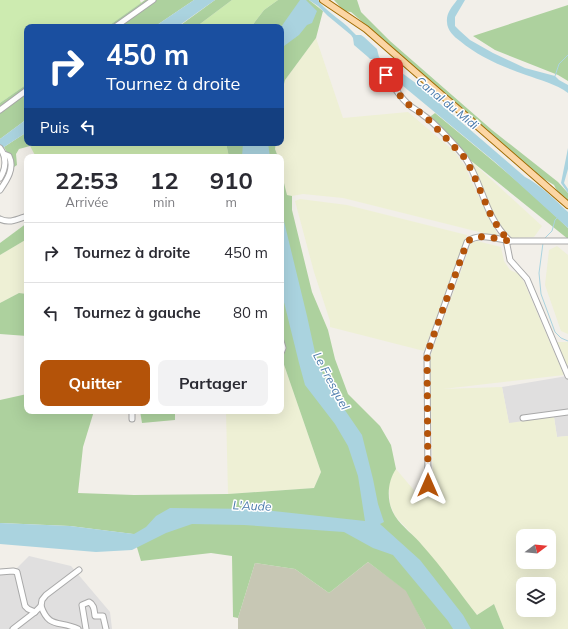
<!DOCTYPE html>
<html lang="fr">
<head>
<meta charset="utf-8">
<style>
  :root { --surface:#fff; --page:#f2f2f3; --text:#2b2b33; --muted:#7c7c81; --line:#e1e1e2; --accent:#b45309 }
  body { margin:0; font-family:Mulish,sans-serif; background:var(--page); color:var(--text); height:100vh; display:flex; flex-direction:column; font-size:15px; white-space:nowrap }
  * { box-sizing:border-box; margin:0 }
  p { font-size:13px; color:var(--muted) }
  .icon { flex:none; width:22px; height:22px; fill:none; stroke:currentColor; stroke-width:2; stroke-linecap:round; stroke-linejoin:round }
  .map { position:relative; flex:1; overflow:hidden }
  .drawer { position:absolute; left:24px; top:154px; width:260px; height:260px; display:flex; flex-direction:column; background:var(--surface); border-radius:8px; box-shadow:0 4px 16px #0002 }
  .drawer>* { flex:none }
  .top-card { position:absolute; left:24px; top:24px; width:260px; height:122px; border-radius:8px; box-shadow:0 4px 16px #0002; background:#1a4fa0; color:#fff; overflow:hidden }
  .needle { width:26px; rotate:74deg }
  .tools { position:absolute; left:516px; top:529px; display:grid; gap:8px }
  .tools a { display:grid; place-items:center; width:40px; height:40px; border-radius:8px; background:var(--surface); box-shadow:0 4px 16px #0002; font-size:20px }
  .pin { position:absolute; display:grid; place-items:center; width:34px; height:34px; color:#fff; margin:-17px; border-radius:8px; box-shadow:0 2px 6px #0006 }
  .me { position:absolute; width:44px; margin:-22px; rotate:0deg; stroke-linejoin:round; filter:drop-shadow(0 0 3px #0008) }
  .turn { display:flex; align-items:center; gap:14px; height:84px; padding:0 16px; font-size:18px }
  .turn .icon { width:52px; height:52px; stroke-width:2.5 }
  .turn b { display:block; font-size:28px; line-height:34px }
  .then { display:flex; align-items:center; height:38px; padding:0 16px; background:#0003; gap:8px; font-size:15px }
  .eta { display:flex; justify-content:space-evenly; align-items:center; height:68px; text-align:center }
  .eta b { font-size:24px; font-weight:700; line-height:28px }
  .action { display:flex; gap:8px; margin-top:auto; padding:8px 16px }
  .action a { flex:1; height:46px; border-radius:8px; background:var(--accent); color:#fff; font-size:16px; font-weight:700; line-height:46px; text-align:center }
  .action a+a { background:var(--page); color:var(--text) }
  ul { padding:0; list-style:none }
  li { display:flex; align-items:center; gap:12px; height:60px; padding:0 16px; border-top:1px solid var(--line) }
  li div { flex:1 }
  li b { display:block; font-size:15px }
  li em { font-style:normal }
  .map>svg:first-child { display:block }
  .residential { fill:#e0dfdf }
  .construction { fill:#c7c7b4 }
  .farmland { fill:#eef0d5; fill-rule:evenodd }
  .grass { fill:#cdebb0 }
  .forest { fill:#add19e }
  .water { fill:#aad3df }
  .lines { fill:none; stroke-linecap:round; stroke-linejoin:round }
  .stream { stroke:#aad3df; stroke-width:1 }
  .minor-casing { stroke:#a9a9a9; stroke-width:7 }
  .major-casing { stroke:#a06b00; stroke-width:8 }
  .minor { stroke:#fff; stroke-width:5 }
  .major { stroke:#fcd6a4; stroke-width:6 }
  .route { stroke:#b45309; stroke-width:7; stroke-dasharray:0 12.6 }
  .labels { text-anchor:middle; stroke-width:3; stroke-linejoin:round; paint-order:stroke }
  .water-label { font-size:12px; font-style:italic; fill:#4a7aab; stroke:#fff }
</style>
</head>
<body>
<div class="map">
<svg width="568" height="629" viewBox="0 0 568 629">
  <rect width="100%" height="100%" fill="#f2efe9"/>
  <g class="residential">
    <polygon points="563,364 568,365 568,436 557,437 554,417 509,424 502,387 567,376"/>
    <polygon points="29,556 71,566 110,612 112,629 0,629 0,570 17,568"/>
  </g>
  <polygon class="construction" points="368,562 407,591 426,629 238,629 238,618 255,563 295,569 329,593"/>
  <g class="farmland">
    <polygon points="316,38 343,118 408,112 454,151 465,166 472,183 499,237 343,198 303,194 292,196 287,195 281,171 281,157 278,157 275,149 276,143 281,143 281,96 285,80"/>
    <polygon points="470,160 542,226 534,237 512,238 503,229 493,213"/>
    <polygon points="300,199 347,205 467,235 424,351 330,327 330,321 314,272 295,201"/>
    <polygon points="27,239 27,294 19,293 0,303 0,255"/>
    <path d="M 477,241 L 501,247 L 504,261 L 510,270 L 519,274 L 524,282 L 564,375 L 443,389 L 502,387 L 509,423 L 554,417 L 557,437 L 568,436 L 568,629 L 504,629 L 494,604 L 477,615 L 422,545 L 395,516 L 390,504 L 389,487 L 391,476 L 396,469 L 418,495 L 433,486 L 430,357 L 471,243 ZM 523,536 L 549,536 L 549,562 L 523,562 ZM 523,584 L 549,584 L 549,610 L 523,610 Z"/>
    <polygon points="557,246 568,255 568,334 561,331 545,285 549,250"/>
    <polygon points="557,342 568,342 568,365 563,364"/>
    <polygon points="281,356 321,472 314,488 228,494 226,411 281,411"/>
  </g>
  <g class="grass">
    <polygon points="0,0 140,0 141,3 107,27 27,27 27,84 0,103"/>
    <polygon points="232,0 278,0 264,10 251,27 196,27"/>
    <polygon points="34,143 226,143 229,157 36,157 30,146"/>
  </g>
  <g class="forest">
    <polygon points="145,0 194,0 154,27 107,27"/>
    <polygon points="215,0 232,0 196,27 178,27"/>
    <polygon points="278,0 309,0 323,11 316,38 285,80 281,96 281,27 251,27 264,10"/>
    <polygon points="334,0 357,0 361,12 390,41 492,130 558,182 568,193 568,201 558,193 554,185 539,176 351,12 344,11"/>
    <polygon points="568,5 568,81 558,75 495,50 473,36"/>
    <polygon points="27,84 27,119 0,139 0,103"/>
    <path d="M 435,113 C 480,150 526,187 568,228 L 568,239 L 470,160 L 454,145 L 430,122 L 431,116 Z"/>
    <polygon points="27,132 27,143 34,143 30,146 19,149 16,154 17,165 14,167 11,166 11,160 4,147"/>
    <polygon points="226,143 276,143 275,149 278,157 229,157"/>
    <path d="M 281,171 L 287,195 L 292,196 L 292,210 L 312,292 L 328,330 L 335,359 L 348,394 L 380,426 L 391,445 L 396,469 C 387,482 386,502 395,516 C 402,527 414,535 422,545 C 442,567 459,592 477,615 L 494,604 L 504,629 L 426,629 L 406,591 L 368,562 L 329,593 L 295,569 L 255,563 L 238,618 L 233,617 L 232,556 L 211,553 L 141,561 L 133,534 L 70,526 L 0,523 L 0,400 L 27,394 L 27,411 L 94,411 L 83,447 L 78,493 L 134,495 L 228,494 L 314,488 L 321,472 L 281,356 Z"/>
    <polygon points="27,223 27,239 0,255 0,243"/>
    <polygon points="19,293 27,294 27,336 0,334 0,303"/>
    <polygon points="140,411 175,411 175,420 142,423"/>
  </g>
  <g class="water">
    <polygon points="194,0 215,0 177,27 154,27"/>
    <polygon points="300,0 306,0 317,11 312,23 307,25 299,35 284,46 281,53 281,27"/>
    <path d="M 309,0 L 318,0 C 325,10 338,18 347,26 C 350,29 353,32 356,35 L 361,35 L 364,37 L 377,49 L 379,57 L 398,74 L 402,73 L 417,84 L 525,177 C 541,185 555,200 568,212 L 568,228 L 495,162 L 397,81 L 395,78 L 396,76 L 385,67 L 377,59 L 370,59 L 368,57 L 354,45 L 353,38 L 351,35 L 328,16 L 318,6 Z"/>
    <path d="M 457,0 L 465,0 L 455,17 L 455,26 L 460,31 L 470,40 L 493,53 L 525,68 L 555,76 L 559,80 L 568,85 L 568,93 C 556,84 540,80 526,75 C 503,67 479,57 460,41 C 454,37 447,30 447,22 C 446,13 452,7 457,0 Z"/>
    <polygon points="27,119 27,132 4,147 0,148 0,139"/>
    <polygon points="243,143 268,143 270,157 242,157"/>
    <polygon points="568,148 568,169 564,183 568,189 568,193 561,183"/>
    <polygon points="281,209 307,316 316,357 327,384 362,435 373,479 378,504 384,522 380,524 420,560 463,615 471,629 453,629 448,621 393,555 373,548 344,532 244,525 192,524 166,533 132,550 96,552 0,544 0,523 70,526 134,534 146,527 156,516 170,508 255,509 365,521 358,476 348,446 335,424 305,385 299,363 281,290"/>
  </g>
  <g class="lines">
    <g class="stream">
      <polyline points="555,76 559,64 568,55"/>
      <polyline points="545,238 552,231 555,220 557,218"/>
      <polyline points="543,243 539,273 541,294 555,332 561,338 568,341"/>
    </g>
    <defs>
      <g id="minor">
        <polyline points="115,27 153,0"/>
        <path d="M 386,75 C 393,86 399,96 408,104 C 413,109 419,111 423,115 C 435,123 455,145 464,156 C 483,183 484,217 510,241 L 568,241"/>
        <polyline points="0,110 27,90"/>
        <path d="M 0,148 C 7,157 6,169 0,178"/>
        <path d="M 0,190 C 7,180 15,168 9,156 L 4,154"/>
        <path d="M 0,219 C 9,224 18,219 27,216"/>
        <polyline points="506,240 510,260 527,279 568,376"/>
        <polyline points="281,341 283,348 281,353"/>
        <polyline points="523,418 568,412"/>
        <polyline points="132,419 132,411"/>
        <path d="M 428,485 L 427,354 L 467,242 C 478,232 497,239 510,241"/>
        <polyline points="0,572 13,571 17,572 25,606 28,609 35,612"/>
        <path d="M 41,606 C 49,629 59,620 78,629"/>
        <polyline points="13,629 35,612 41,606 42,600 46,595 79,570"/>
        <path d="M 86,629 L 82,605 L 89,602 C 95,605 94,611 95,616 L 103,616 L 106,629"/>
      </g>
      <polyline id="major" points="323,0 366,29 568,205"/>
    </defs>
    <use href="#minor" class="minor-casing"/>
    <use href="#major" class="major-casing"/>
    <use href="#minor" class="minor"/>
    <use href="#major" class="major"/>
  </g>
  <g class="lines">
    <path class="route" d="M 386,75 L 396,91 L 409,105 L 424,115 L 464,157 L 472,171 L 492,218 L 503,234 L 510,241 C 497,239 478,232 467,242 L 427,354 L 428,485"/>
  </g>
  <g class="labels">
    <g class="water-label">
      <text transform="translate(447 103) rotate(39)" y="4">Canal du Midi</text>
      <text transform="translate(331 381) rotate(62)" y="4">Le Fresquel</text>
      <text transform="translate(252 506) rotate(2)" y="4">L'Aude</text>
    </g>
  </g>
</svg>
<div class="tools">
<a><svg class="needle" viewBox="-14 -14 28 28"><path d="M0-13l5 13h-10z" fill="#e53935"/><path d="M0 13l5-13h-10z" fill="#7c7c81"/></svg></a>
<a><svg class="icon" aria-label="layers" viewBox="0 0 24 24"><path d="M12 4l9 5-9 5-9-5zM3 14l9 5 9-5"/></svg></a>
</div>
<div class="pin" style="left:386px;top:75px;background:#d93025"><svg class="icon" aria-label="arrive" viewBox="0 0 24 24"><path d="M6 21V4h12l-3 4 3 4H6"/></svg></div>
<svg class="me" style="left:428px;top:485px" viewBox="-20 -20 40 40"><path d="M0-17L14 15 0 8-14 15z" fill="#b45309" stroke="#fff" stroke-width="4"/></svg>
<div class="top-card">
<div class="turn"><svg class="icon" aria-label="right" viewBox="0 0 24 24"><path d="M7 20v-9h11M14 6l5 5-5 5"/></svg><div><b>450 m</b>Tournez à droite</div></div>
<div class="then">Puis<svg class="icon" aria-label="left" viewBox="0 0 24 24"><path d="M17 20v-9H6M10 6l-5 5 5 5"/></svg></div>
</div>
<section class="drawer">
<div class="eta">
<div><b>22:53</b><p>Arrivée</p></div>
<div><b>12</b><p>min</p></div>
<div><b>910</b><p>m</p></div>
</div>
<ul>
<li><svg class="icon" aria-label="right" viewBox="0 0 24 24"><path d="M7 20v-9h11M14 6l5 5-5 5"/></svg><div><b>Tournez à droite</b></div><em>450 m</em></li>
<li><svg class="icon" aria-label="left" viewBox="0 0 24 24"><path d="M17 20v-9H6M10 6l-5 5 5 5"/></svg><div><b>Tournez à gauche</b></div><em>80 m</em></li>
</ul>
<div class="action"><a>Quitter</a><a>Partager</a></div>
</section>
</div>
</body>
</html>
